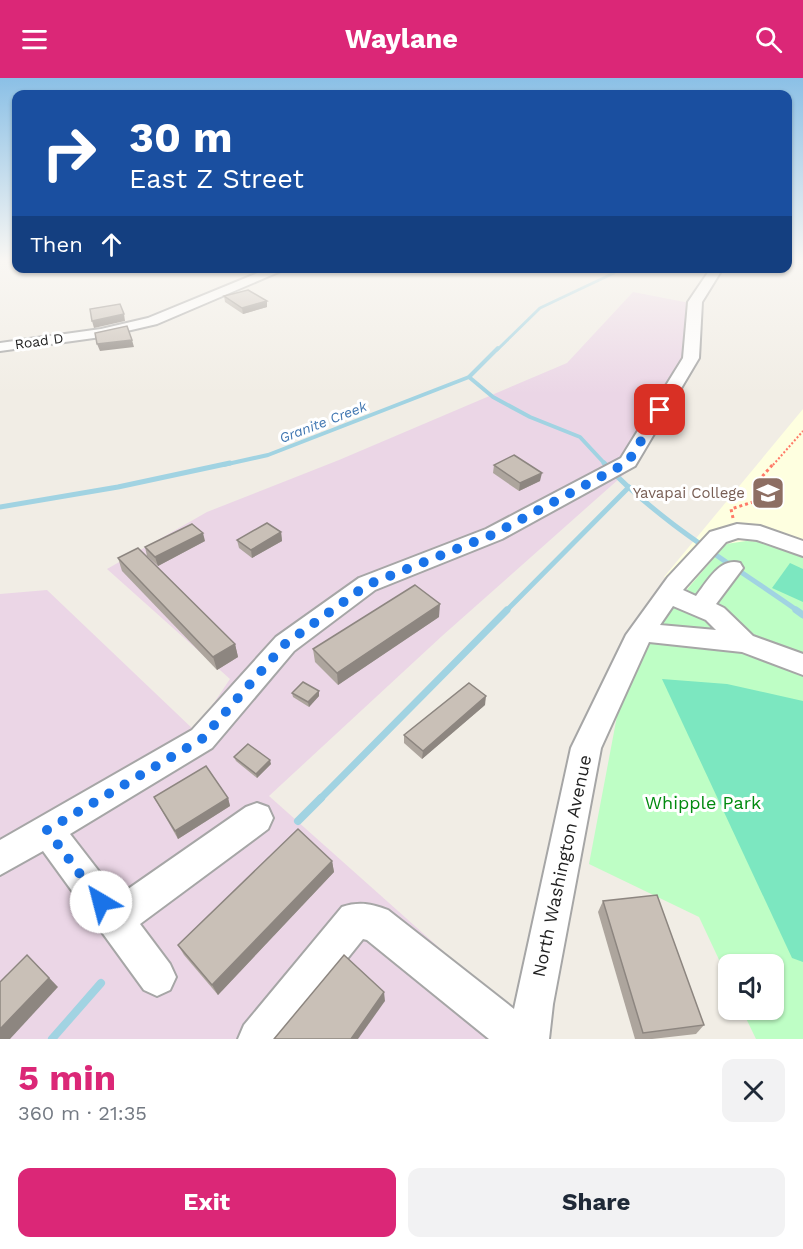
<!DOCTYPE html>
<html lang="en">
<head>
<meta charset="utf-8">
<style>
  :root { --surface:#fff; --page:#f2f2f3; --text:#1f2937; --muted:#747a83; --accent:#db2777 }
  body { margin:0; font-family:"Work Sans",sans-serif; background:var(--page); color:var(--text); height:100vh; display:flex; flex-direction:column; font-size:22px; white-space:nowrap }
  * { box-sizing:border-box; margin:0 }
  p { font-size:20px; color:var(--muted) }
  .icon { flex:none; width:33px; height:33px; fill:none; stroke:currentColor; stroke-width:2; stroke-linecap:round; stroke-linejoin:round }
  .map { position:relative; height:961px; overflow:hidden }
  .sheet { display:flex; flex-direction:column; background:var(--surface); flex:1 }
  .sheet>* { flex:none }
  .guide { position:absolute; left:12px; top:12px; width:780px; height:183px; border-radius:12px; box-shadow:0 2px 4px #0004; background:#1a4fa0; color:#fff; overflow:hidden }
  .fabs { position:absolute; left:718px; top:876px; display:grid; gap:12px }
  .fabs a { display:grid; place-items:center; width:66px; height:66px; border-radius:12px; background:var(--surface); box-shadow:0 2px 4px #0004; font-size:30px }
  .pin { position:absolute; display:grid; place-items:center; width:51px; height:51px; color:#fff; margin:-26px; border-radius:12px; box-shadow:0 3px 9px #0006 }
  .me { position:absolute; width:66px; margin:-33px; rotate:323deg; stroke-linejoin:round; filter:drop-shadow(0 0 4px #0008) }
  .turn { display:flex; align-items:center; gap:21px; height:126px; padding:0 18px; font-size:27px }
  .turn .icon { width:78px; height:78px; stroke-width:2.5 }
  .turn b { display:block; font-size:42px; line-height:51px }
  .then { display:flex; align-items:center; height:57px; padding:0 18px; background:#0003; gap:12px; font-size:22px }
  .round { display:grid; place-items:center; flex:none; width:63px; height:63px; border-radius:12px; background:var(--page) }
  .summary { display:flex; align-items:center; justify-content:space-between; height:102px; padding:0 18px }
  h1 { font-size:36px; font-weight:700; line-height:45px; color:var(--accent) }
  .cta { display:flex; gap:12px; margin-top:auto; padding:12px 18px }
  .cta a { flex:1; height:69px; border-radius:12px; background:var(--accent); color:#fff; font-size:24px; font-weight:700; line-height:69px; text-align:center }
  .cta a+a { background:var(--page); color:var(--text) }
  header { display:flex; justify-content:space-between; align-items:center; height:78px; padding:0 18px; background:var(--accent); color:#fff; font-size:27px; font-weight:700 }
  .map>svg:first-child { display:block }
  .industrial { fill:#ebd6e6 }
  .education { fill:#feffe0 }
  .park { fill:#befec5 }
  .pitch { fill:#7ce7c0 }
  .lines { fill:none; stroke-linecap:round; stroke-linejoin:round }
  .stream-far4 { stroke:#a1d3e2; stroke-width:3 }
  .stream-far3 { stroke:#a1d3e2; stroke-width:4 }
  .stream-far2 { stroke:#a1d3e2; stroke-width:5 }
  .stream-far1 { stroke:#a1d3e2; stroke-width:7 }
  .stream { stroke:#a1d3e2; stroke-width:8 }
  .minor-casing { stroke:#a6a6a6; stroke-width:4 }
  .path-far1 { stroke:#ff7a68; stroke-width:2; stroke-dasharray:2 2; stroke-linecap:butt }
  .path { stroke:#ff7a68; stroke-width:3; stroke-dasharray:3 3; stroke-linecap:butt }
  .minor { fill:#fff; fill-rule:evenodd }
  .wall { fill:#ada59d }
  .shaded-wall { fill:#8d8680 }
  .building { fill:#c9c0b7; stroke:#8d8680; stroke-width:1.5 }
  .route { stroke:#1a73e8; stroke-width:10; stroke-dasharray:0 18 }
  .labels { text-anchor:middle; stroke-width:6; stroke-linejoin:round; paint-order:stroke }
  .far-street-label { font-size:14px; fill:#1f1f1f; stroke:#fff }
  .far-water-label { font-size:14px; font-style:italic; fill:#4076b1; stroke:#fff }
  .education-label { font-size:15px; fill:#785e54; stroke:#fff; text-anchor:end }
  .near-park-label { font-size:18px; fill:#018a0f; stroke:#fff }
  .near-street-label { font-size:18px; fill:#1f1f1f; stroke:#fff }
</style>
</head>
<body>
<header><svg class="icon" aria-label="menu" viewBox="0 0 24 24"><path d="M4 6h16M4 12h16M4 18h16"/></svg>Waylane<svg class="icon" aria-label="search" viewBox="0 0 24 24"><circle cx="10" cy="10" r="6"/><path d="M15 15l6 6"/></svg></header>
<div class="map">
<svg width="803" height="961" viewBox="0 0 803 961">
  <rect width="100%" height="100%" fill="#f1ede5"/>
  <polygon class="industrial" points="633,214 700,227 696,283 638,384 442,558 269,718 517,939 509,961 0,961 0,516 47,512 195,653 230,601 107,491 207,434 339,382 567,285"/>
  <polygon class="education" points="803,331 803,566 664,499"/>
  <polygon class="park" points="746,463 773,464 803,473 803,961 756,961 742,932 774,932 774,886 729,886 729,903 699,839 589,786 628,580 726,466"/>
  <g class="pitch">
    <polygon points="790,485 803,491 803,524 772,510"/>
    <polygon points="662,601 727,606 803,623 803,884 792,880"/>
  </g>
  <g class="lines">
    <polyline class="stream-far4" points="497,272 540,230 614,195 616,190"/>
    <g class="stream-far3">
      <polyline points="469,299 493,319 530,339 580,359 606,387"/>
      <polyline points="223,387 268,377 469,299 498,270"/>
    </g>
    <g class="stream-far2">
      <path d="M 604,385 C 659,444 733,487 798,533"/>
      <polyline points="0,429 118,409 230,385"/>
      <polyline points="506,533 629,409"/>
    </g>
    <g class="stream-far1">
      <polyline points="796,532 803,537"/>
      <polyline points="320,721 507,532"/>
    </g>
    <g class="stream">
      <polyline points="298,743 321,720"/>
      <polyline points="52,961 101,905"/>
    </g>
    <defs>
      <g id="minor">
        <polygon points="270,190 288,190 157,246 101,259 0,273 0,265 101,251 148,240"/>
        <polygon points="711,190 723,190 702,224 699,280 635,388 502,461 375,512 294,573 212,670 70,756 118,818 246,729 257,725 268,729 273,740 268,751 140,846 170,886 176,899 170,912 157,918 144,912 43,773 0,797 0,762 192,652 276,559 359,500 486,451 621,380 683,280 688,224"/>
        <path d="M 737,446 L 760,448 L 803,463 L 803,478 L 757,462 L 738,460 L 726,464 L 683,512 L 696,518 C 707,504 720,479 740,485 L 743,490 L 716,526 L 724,530 L 753,558 L 803,576 L 803,597 L 742,574 L 649,564 L 601,670 L 553,926 L 549,961 L 489,961 L 367,862 L 363,861 L 283,961 L 238,961 L 244,947 L 342,829 C 359,823 372,826 388,832 L 514,931 L 571,670 L 626,557 L 668,499 L 710,454 ZM 673,528 L 706,542 L 716,552 L 660,547 Z"/>
      </g>
    </defs>
    <use href="#minor" class="minor-casing"/>
    <polyline class="path-far1" points="773,387 803,353"/>
    <polyline class="path" points="733,440 731,431 753,424 760,401 774,385"/>
    <use href="#minor" class="minor"/>
  </g>
  <g class="wall">
    <polygon points="224,218 267,223 267,229 243,236 225,224"/>
    <polygon points="494,387 540,403 519,413 493,395"/>
    <polygon points="281,454 282,463 252,480 239,470 237,462"/>
    <polygon points="205,463 158,488 147,478 145,469"/>
    <polygon points="118,480 235,566 238,579 217,592 122,493"/>
    <polygon points="439,539 338,607 315,584 313,571"/>
    <polygon points="292,615 319,618 309,629 293,619"/>
    <polygon points="485,627 422,681 404,665 404,657"/>
    <polygon points="234,679 271,686 257,700 236,683"/>
    <polygon points="154,719 228,720 230,728 178,761"/>
    <polygon points="332,783 334,794 218,917 184,877 178,867"/>
    <polygon points="603,823 704,947 696,956 652,961 635,961 598,834"/>
  </g>
  <g class="shaded-wall">
    <polygon points="267,223 267,229 243,236 242,230"/>
    <polygon points="124,236 125,243 94,250 92,243"/>
    <polygon points="132,262 134,269 100,273 97,266"/>
    <polygon points="542,395 540,403 519,413 520,405"/>
    <polygon points="281,454 282,463 252,480 251,472"/>
    <polygon points="203,455 205,463 158,488 155,479"/>
    <polygon points="440,526 439,539 338,607 337,595"/>
    <polygon points="235,566 238,579 217,592 213,579"/>
    <polygon points="319,613 319,618 309,629 308,624"/>
    <polygon points="486,618 485,627 422,681 423,673"/>
    <polygon points="270,682 271,686 257,700 256,696"/>
    <polygon points="228,720 230,728 178,761 175,753"/>
    <polygon points="332,783 334,794 218,917 212,907"/>
    <polygon points="37,887 58,909 10,961 0,961 0,951"/>
    <polygon points="384,914 385,923 358,961 351,961"/>
  </g>
  <g class="building">
    <polygon points="248,212 267,223 242,230 224,218"/>
    <polygon points="120,226 124,236 92,243 90,231"/>
    <polygon points="127,248 132,262 97,266 95,255"/>
    <polygon points="514,377 542,395 520,405 494,387"/>
    <polygon points="267,445 281,454 251,472 237,462"/>
    <polygon points="192,446 203,455 155,479 145,469"/>
    <polygon points="138,470 235,566 213,579 118,480"/>
    <polygon points="415,507 440,526 337,595 313,571"/>
    <polygon points="303,604 319,613 308,624 292,615"/>
    <polygon points="469,605 486,618 423,673 404,657"/>
    <polygon points="248,666 270,682 256,696 234,679"/>
    <polygon points="206,688 228,720 175,753 154,719"/>
    <polygon points="298,751 332,783 212,907 178,867"/>
    <polygon points="657,817 704,947 643,955 603,823"/>
    <polygon points="27,877 49,900 0,951 0,904"/>
    <polygon points="344,877 384,914 351,961 274,961"/>
  </g>
  <linearGradient id="sky" x2="0" y2="1"><stop stop-color="#8bc0e6"/><stop offset="0.58" stop-color="#f9f7f3"/><stop offset="1" stop-color="#f9f7f3" stop-opacity="0"/></linearGradient>
  <rect width="803" height="316" fill="url(#sky)"/>
  <g class="lines">
    <polyline class="route" points="101,824 47,752 202,661 285,566 367,507 494,456 628,384 660,332"/>
  </g>
  <defs>
    <symbol id="university-square" viewBox="-11 -11 22 22"><rect x="-9" y="-9" width="18" height="18" rx="4" fill="#8d6e63" stroke="#fff"/><path d="M0-5L7-2L0 1L-7-2ZM-4 1L0 2.5L4 1V4Q0 6-4 4Z" fill="#fff"/></symbol>
  </defs>
  <g fill-rule="evenodd">
    <use href="#university-square" x="749" y="396" width="38" height="38"/>
  </g>
  <g class="labels">
    <g class="far-street-label">
      <text transform="translate(39 263) rotate(-8)" y="5">Road D</text>
    </g>
    <g class="far-water-label">
      <text transform="translate(323 344) rotate(-21)" y="5">Granite Creek</text>
    </g>
    <g class="education-label">
      <text x="745" y="420">Yavapai College</text>
    </g>
    <g class="near-park-label">
      <text x="703" y="731">Whipple Park</text>
    </g>
    <g class="near-street-label">
      <text transform="translate(562 788) rotate(-78)" y="6">North Washington Avenue</text>
    </g>
  </g>
</svg>
<div class="fabs">
<a><svg class="icon" aria-label="sound" viewBox="0 0 24 24"><path d="M4 9h4l5-4v14l-5-4H4zM17 9q2 3 0 6"/></svg></a>
</div>
<div class="pin" style="left:660px;top:332px;background:#d93025"><svg class="icon" aria-label="arrive" viewBox="0 0 24 24"><path d="M6 21V4h12l-3 4 3 4H6"/></svg></div>
<svg class="me" style="left:101px;top:824px" viewBox="-20 -20 40 40"><circle r="19" fill="#fff"/><path d="M0-13L10 11 0 6-10 11z" fill="#1a73e8"/></svg>
<div class="guide">
<div class="turn"><svg class="icon" aria-label="right" viewBox="0 0 24 24"><path d="M7 20v-9h11M14 6l5 5-5 5"/></svg><div><b>30 m</b>East Z Street</div></div>
<div class="then">Then<svg class="icon" aria-label="ahead" viewBox="0 0 24 24"><path d="M12 20V5M6 11l6-6 6 6"/></svg></div>
</div>
</div>
<section class="sheet">
<div class="summary"><div><h1>5 min</h1><p>360 m · 21:35</p></div><a class="round"><svg class="icon" aria-label="close" viewBox="0 0 24 24"><path d="M6 6l12 12M18 6L6 18"/></svg></a></div>
<div class="cta"><a>Exit</a><a>Share</a></div>
</section>
</body>
</html>
